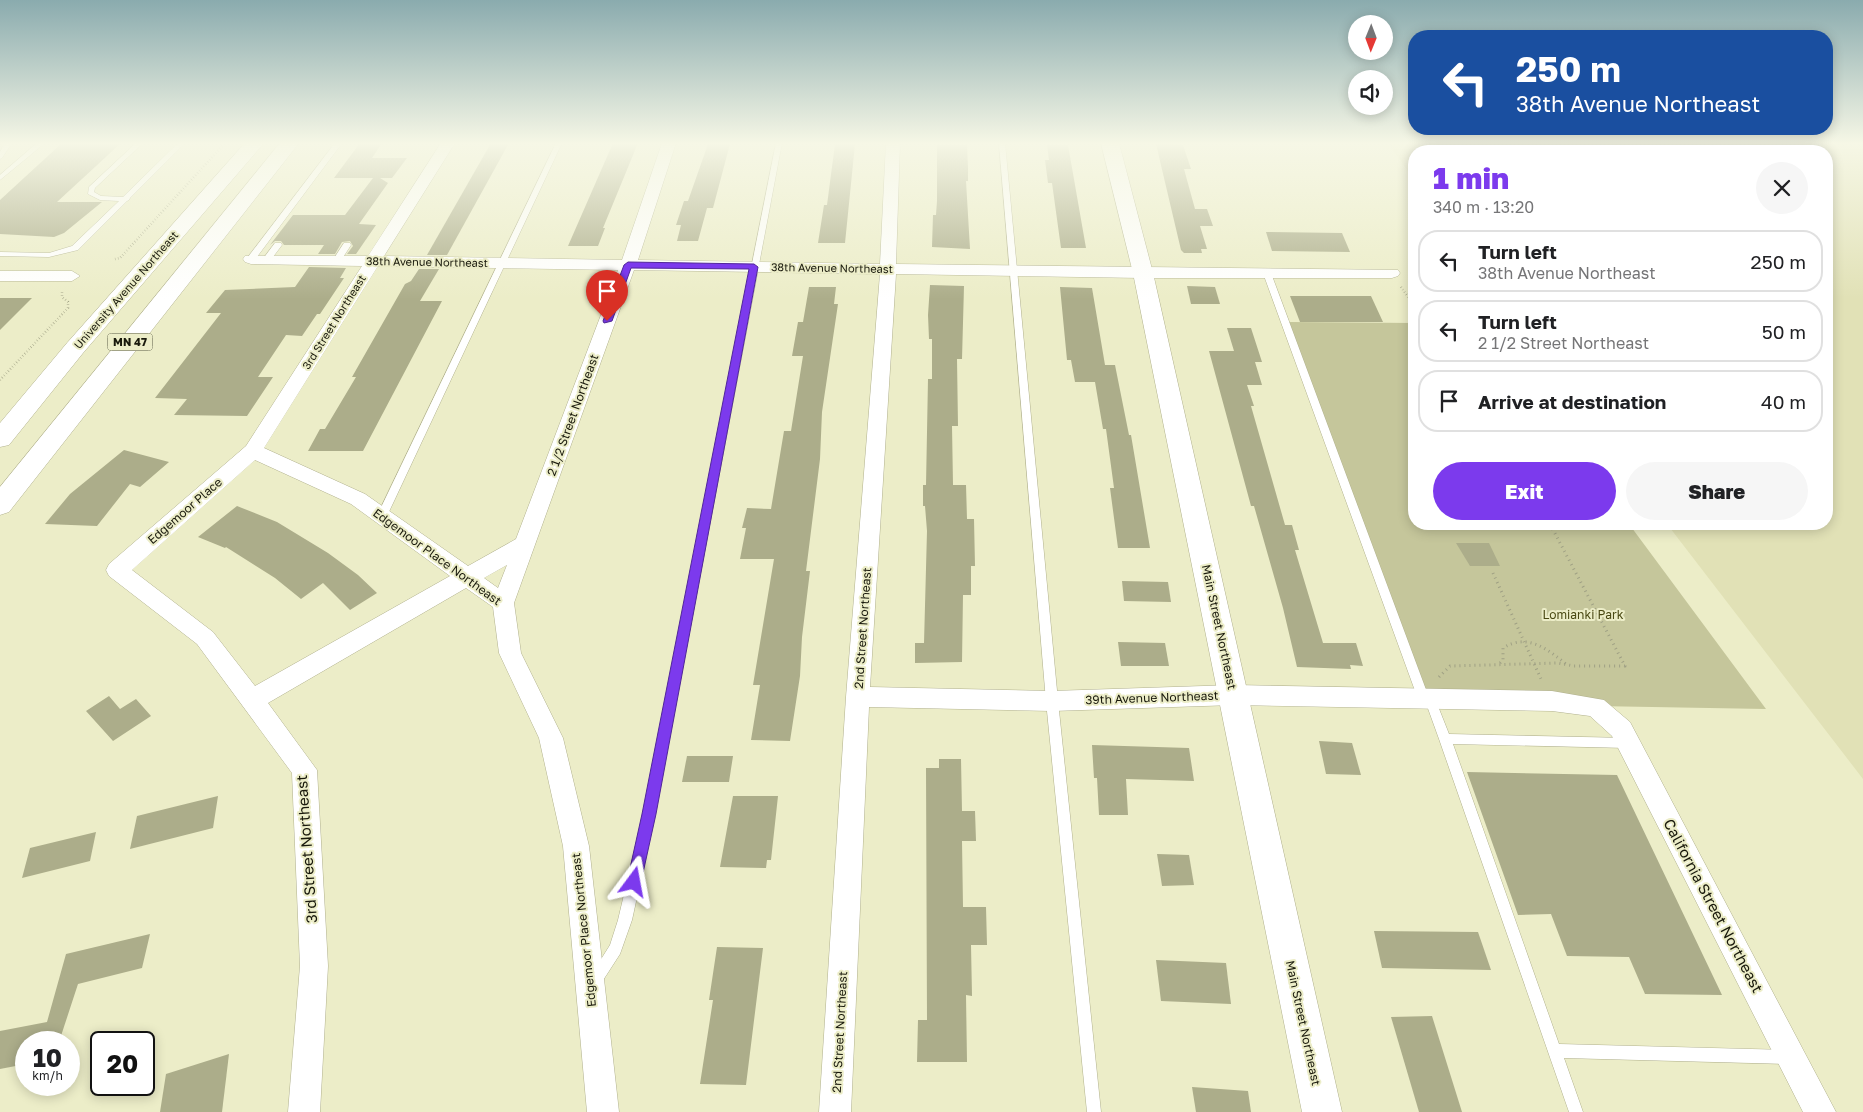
<!DOCTYPE html>
<html lang="en">
<head>
<meta charset="utf-8">
<style>
  :root { --surface:#fff; --page:#f6f6f6; --text:#202124; --muted:#757577; --line:#e0e0e0; --accent:#7c3aed }
  body { margin:0; font-family:"Golos Text",sans-serif; background:var(--page); color:var(--text); height:100vh; display:flex; flex-direction:column; font-size:19px; white-space:nowrap }
  * { box-sizing:border-box; margin:0 }
  p { font-size:16px; color:var(--muted) }
  .icon { flex:none; width:28px; height:28px; fill:none; stroke:currentColor; stroke-width:2; stroke-linecap:round; stroke-linejoin:round }
  .map { position:relative; flex:1; overflow:hidden }
  .side { position:absolute; left:1408px; top:145px; width:425px; height:385px; display:flex; flex-direction:column; background:var(--surface); border-radius:20px; box-shadow:0 2px 12px #0003 }
  .side>* { flex:none }
  .top-card { position:absolute; left:1408px; top:30px; width:425px; height:105px; border-radius:20px; box-shadow:0 2px 12px #0003; background:#1a4fa0; color:#fff; overflow:hidden }
  .needle { width:32px; rotate:181deg }
  .fabs { position:absolute; left:1348px; top:15px; display:grid; gap:10px }
  .fabs a { display:grid; place-items:center; width:45px; height:45px; border-radius:50%; background:var(--surface); box-shadow:0 2px 12px #0003; font-size:25px }
  .speed { position:absolute; left:15px; top:1031px; display:flex; gap:10px; font-size:25px; font-weight:700; text-align:center }
  .speed>* { display:grid; place-content:center; width:65px; height:65px; border-radius:50%; background:var(--surface); box-shadow:0 2px 12px #0003; line-height:1 }
  .speed small { font-size:12px; font-weight:400 }
  .speed .limit { border:2px solid #111; border-radius:8px; background:#fff; color:#111 }
  .pin { position:absolute; display:grid; place-items:center; width:42px; height:42px; color:#fff; margin:-51px -21px; border-radius:50% 50% 50% 0; rotate:-45deg; box-shadow:0 0 5px #0007 }
  .pin .icon { rotate:45deg }
  .me { position:absolute; width:55px; margin:-28px; rotate:13deg; stroke-linejoin:round; filter:drop-shadow(0 0 4px #0008) }
  .turn { display:flex; align-items:center; gap:18px; height:105px; padding:0 25px; font-size:22px }
  .turn .icon { width:65px; height:65px; stroke-width:2.5 }
  .turn b { display:block; font-size:35px; line-height:42px }
  .round { display:grid; place-items:center; flex:none; width:52px; height:52px; border-radius:26px; background:var(--page) }
  .headline { display:flex; align-items:center; justify-content:space-between; height:85px; padding:0 25px }
  h1 { font-size:30px; font-weight:800; line-height:38px; color:var(--accent) }
  .primary-button { display:flex; gap:10px; margin-top:auto; padding:10px 25px }
  .primary-button a { flex:1; height:58px; border-radius:30px; background:var(--accent); color:#fff; font-size:20px; font-weight:800; line-height:58px; text-align:center }
  .primary-button a+a { background:var(--page); color:var(--text) }
  ul { padding:0; list-style:none }
  li { display:flex; align-items:center; gap:15px; height:62px; margin:0 10px 8px; padding:0 15px; border:2px solid var(--line); border-radius:20px }
  li div { flex:1 }
  li b { display:block; font-size:19px }
  li em { font-style:normal }
  .map>svg:first-child { display:block }
  .built { fill:#e1e1b6 }
  .green { fill:#c5c69b }
  .building { fill:#acad8a }
  .lines { fill:none; stroke-linecap:round; stroke-linejoin:round }
  .lane-casing { stroke:#b1b18e; stroke-width:1 }
  .street-casing { stroke:#b1b18e; stroke-width:1 }
  .secondary-casing { stroke:#b1b18e; stroke-width:1 }
  .primary-casing { stroke:#b1b18e; stroke-width:1 }
  .path-far1 { stroke:#9fa084; stroke-width:2.5; stroke-dasharray:0.5 2.5; stroke-linecap:butt }
  .path { stroke:#9fa084; stroke-width:3; stroke-dasharray:1 4; stroke-linecap:butt }
  .lane { fill:#fff; fill-rule:evenodd }
  .street { fill:#fff; fill-rule:evenodd }
  .secondary { fill:#fff; fill-rule:evenodd }
  .primary { fill:#fff; fill-rule:evenodd }
  .route { fill:#7c3aed; stroke:#51269a }
  .labels { text-anchor:middle; stroke-width:4; stroke-linejoin:round; paint-order:stroke }
  .far-street-label { font-size:11px; fill:#19190c; stroke:#ecedc8 }
  .shield { fill:#ecedc8; stroke:#585944; stroke-width:1 }
  .shield-label { font-size:11px; font-weight:bold; fill:#19190c }
  .street-label { font-size:12px; fill:#19190c; stroke:#ecedc8 }
  .park-label { font-size:12px; fill:#494812; stroke:#ecedc8 }
  .near-street-label { font-size:15px; fill:#19190c; stroke:#ecedc8 }
</style>
</head>
<body>
<div class="map">
<svg width="1863" height="1112" viewBox="0 0 1863 1112">
  <rect width="100%" height="100%" fill="#ecedc8"/>
  <polygon class="built" points="1388,143 1863,143 1863,779 1667,524 1826,524 1826,151 1414,151 1414,180"/>
  <polygon class="green" points="1289,322 1414,323 1414,524 1629,524 1766,709 1421,703"/>
  <g class="building">
    <polygon points="62,143 121,143 57,202 102,202 64,233 54,237 0,234 0,200"/>
    <polygon points="360,143 382,143 372,158 407,158 392,178 380,178 388,183 359,224 376,225 356,254 347,254 353,246 350,241 342,242 335,254 318,254 324,245 284,245 281,241 275,241 270,245 293,215 345,215 373,178 334,178"/>
    <polygon points="491,143 509,143 447,255 427,255"/>
    <polygon points="613,143 638,143 603,228 605,228 598,246 568,246"/>
    <polygon points="708,144 730,144 713,208 707,208 698,241 677,241 681,225 676,225 684,201 688,201"/>
    <polygon points="835,144 855,144 845,243 818,243 824,205 827,205"/>
    <polygon points="1156,144 1183,145 1191,169 1184,169 1195,209 1207,209 1213,226 1200,226 1207,249 1201,249 1202,253 1184,253 1181,250"/>
    <polygon points="937,145 967,145 968,168 968,181 966,181 970,249 932,247 933,215 936,215 937,201"/>
    <polygon points="1047,145 1068,145 1086,248 1061,248 1052,183 1048,183 1045,160 1049,160"/>
    <polygon points="1266,232 1342,233 1350,252 1272,251"/>
    <polygon points="309,267 346,268 340,278 344,278 320,314 317,314 302,336 286,335 258,377 273,377 247,416 174,415 187,399 155,398 221,313 206,313 225,290 295,287"/>
    <polygon points="419,269 439,269 420,301 442,301 363,451 308,451 320,429 325,429 356,377 352,377 405,284 411,281"/>
    <polygon points="930,285 964,286 962,359 957,359 958,426 952,426 953,485 966,485 967,519 974,519 975,566 971,566 971,595 963,595 962,662 915,663 915,643 924,643 927,531 925,506 923,506 923,485 926,485 928,379 932,379 932,339 929,339 928,315"/>
    <polygon points="1187,286 1215,287 1220,304 1191,304"/>
    <polygon points="809,287 836,287 834,304 838,304 822,412 820,459 806,571 810,571 802,637 800,676 790,741 751,740 760,685 753,685 774,559 740,559 746,528 742,528 747,508 771,509 784,431 791,431 803,356 792,356 798,322 803,322"/>
    <polygon points="1060,287 1092,288 1105,365 1115,365 1129,435 1131,435 1150,548 1118,548 1110,488 1114,488 1106,429 1103,429 1095,382 1075,382 1071,360 1067,360"/>
    <polygon points="1290,296 1371,296 1383,322 1300,322"/>
    <polygon points="0,298 32,298 0,330"/>
    <polygon points="1227,328 1251,328 1262,362 1255,362 1262,385 1247,385 1254,406 1251,406 1285,525 1292,525 1299,550 1295,550 1323,643 1356,643 1363,666 1350,665 1351,669 1297,667 1283,608 1254,506 1251,506 1209,351 1234,351"/>
    <polygon points="124,450 169,462 140,487 130,484 97,526 45,524 70,494"/>
    <polygon points="237,506 277,522 328,553 358,575 377,593 350,610 323,583 301,599 275,578 226,547 225,548 198,537"/>
    <polygon points="1456,543 1489,543 1500,566 1470,566"/>
    <polygon points="1122,581 1168,582 1171,602 1124,601"/>
    <polygon points="1118,642 1165,643 1169,666 1121,666"/>
    <polygon points="109,696 120,709 136,699 151,716 113,741 86,711"/>
    <polygon points="1319,741 1352,743 1361,775 1326,774"/>
    <polygon points="1092,745 1189,748 1194,781 1126,779 1128,815 1099,815 1097,778 1094,778"/>
    <polygon points="687,756 733,756 729,782 682,782"/>
    <polygon points="939,759 961,759 962,811 975,811 976,841 962,841 963,907 986,907 987,945 971,945 972,996 966,995 967,1062 917,1062 918,1020 927,1020 926,768 939,768"/>
    <polygon points="1467,772 1617,775 1722,995 1645,994 1629,957 1567,956 1551,914 1518,915"/>
    <polygon points="218,796 213,828 130,849 137,816"/>
    <polygon points="733,796 778,796 771,860 767,860 766,868 720,867"/>
    <polygon points="96,832 90,861 22,878 30,848"/>
    <polygon points="1157,854 1189,855 1194,885 1162,886"/>
    <polygon points="1374,931 1478,932 1491,970 1382,968"/>
    <polygon points="150,934 142,968 78,984 59,1042 26,1042 26,1064 0,1069 0,1031 47,1022 66,954"/>
    <polygon points="717,947 763,948 746,1085 700,1084 713,1000 709,1000"/>
    <polygon points="1156,960 1226,963 1231,1004 1161,1001"/>
    <polygon points="1432,1016 1462,1112 1419,1112 1391,1017"/>
    <polygon points="229,1054 222,1112 160,1112 166,1074"/>
    <polygon points="1192,1087 1248,1091 1251,1112 1196,1112"/>
  </g>
  <g class="lines">
    <defs>
      <g id="lane">
        <polygon points="5,143 12,143 2,158 0,159 0,152"/>
        <polygon points="37,143 45,143 0,180 0,175"/>
        <polygon points="136,143 143,143 95,188 94,192 101,196 123,197 178,143 185,143 130,198 129,200 127,201 78,250 49,257 0,256 0,252 49,253 72,246 119,201 100,200 88,194 89,187"/>
        <polygon points="335,143 342,143 254,261 248,261 248,257"/>
        <polygon points="556,143 562,143 387,516 382,520 379,518 377,516"/>
        <polygon points="776,143 782,143 655,814 632,920 620,954 600,985 595,987 590,985 588,980 610,945 618,920 643,814"/>
        <polygon points="999,143 1005,143 1058,701 1101,1112 1087,1112 1046,701"/>
        <polygon points="275,243 281,243 282,245 270,261 264,261 263,259"/>
        <polygon points="344,243 350,243 351,245 340,262 334,262 333,260"/>
        <polygon points="1264,271 1270,271 1271,273 1428,695 1434,696 1449,734 1628,738 1632,739 1634,743 1632,747 1628,748 1453,744 1559,1044 1786,1050 1791,1052 1793,1057 1791,1062 1786,1064 1564,1058 1583,1112 1569,1112 1439,739 1426,703 1420,702 1418,699 1263,273"/>
      </g>
      <g id="street">
        <path d="M 441,143 L 455,143 L 384,256 L 622,260 L 662,143 L 676,143 L 638,260 L 880,264 L 886,143 L 900,143 L 896,264 L 1398,270 L 1400,273 L 1398,276 L 1392,278 L 1143,278 L 896,274 L 870,687 L 1052,691 L 1234,685 L 1552,691 L 1604,700 L 1630,722 L 1836,1112 L 1803,1112 L 1612,736 L 1590,716 L 1552,711 L 1234,705 L 1052,711 L 869,707 L 851,1112 L 819,1112 L 846,697 L 880,274 L 634,270 L 514,603 L 521,653 L 563,738 L 589,846 L 619,1112 L 587,1112 L 563,846 L 539,738 L 499,653 L 493,607 L 466,588 L 268,703 L 317,770 L 328,966 L 320,1112 L 288,1112 L 300,966 L 292,773 L 197,644 L 109,576 L 106,570 L 109,564 L 246,446 L 362,266 L 251,264 L 245,262 L 243,259 L 245,256 L 368,256 ZM 378,266 L 618,270 L 516,539 L 468,566 L 365,494 L 264,448 ZM 255,460 L 351,504 L 450,576 L 255,686 L 213,632 L 132,570 ZM 507,565 L 498,588 L 484,578 Z"/>
        <polygon points="0,271 72,271 80,276 72,281 0,281"/>
      </g>
      <polygon id="secondary" points="1101,143 1119,143 1153,273 1342,1112 1302,1112 1133,273"/>
      <g id="primary">
        <polygon points="245,143 264,143 83,353 9,445 0,447 0,423 67,343"/>
        <polygon points="280,143 299,143 9,512 0,515 0,487"/>
      </g>
    </defs>
    <use href="#lane" class="lane-casing"/>
    <use href="#street" class="street-casing"/>
    <use href="#secondary" class="secondary-casing"/>
    <use href="#primary" class="primary-casing"/>
    <g class="path-far1">
      <polyline points="115,259 120,258 225,143"/>
      <polyline points="1401,287 1414,305"/>
      <polyline points="0,380 68,308 68,302 62,297 62,291"/>
    </g>
    <g class="path">
      <polyline points="1493,573 1541,679"/>
      <path d="M 1500,663 L 1503,660 L 1503,648 C 1527,633 1546,648 1566,664"/>
      <polyline points="1439,677 1450,666 1558,663 1574,666 1625,666 1550,524"/>
    </g>
    <use href="#lane" class="lane"/>
    <use href="#street" class="street"/>
    <use href="#secondary" class="secondary"/>
    <use href="#primary" class="primary"/>
  </g>
  <linearGradient id="sky" x2="0" y2="1"><stop stop-color="#8aabae"/><stop offset="0.48" stop-color="#f6f7e6"/><stop offset="1" stop-color="#f6f7e6" stop-opacity="0"/></linearGradient>
  <rect width="1863" height="299" fill="url(#sky)"/>
  <polygon class="route" points="628,262 754,264 758,267 656,814 641,882 639,887 634,889 629,887 627,882 642,814 749,269 631,268 612,321 604,323 603,321 624,265"/>
  <g class="labels">
    <g class="far-street-label">
      <text transform="translate(427 262) rotate(1)" y="4">38th Avenue Northeast</text>
      <text transform="translate(832 268) rotate(1)" y="4">38th Avenue Northeast</text>
      <text transform="translate(126 290) rotate(-49)" y="4">University Avenue Northeast</text>
      <text transform="translate(334 322) rotate(-58)" y="4">3rd Street Northeast</text>
    </g>
    <rect class="shield" x="107.5" y="333.5" width="45" height="17" rx="4"/>
    <g class="shield-label">
      <text x="130" y="346">MN 47</text>
    </g>
    <g class="street-label">
      <text transform="translate(573 415) rotate(-70)" y="4">2 1/2 Street Northeast</text>
      <text transform="translate(185 511) rotate(-41)" y="4">Edgemoor Place</text>
      <text transform="translate(437 557) rotate(36)" y="4">Edgemoor Place Northeast</text>
      <text transform="translate(1219 627) rotate(78)" y="4">Main Street Northeast</text>
      <text transform="translate(863 628) rotate(-86)" y="4">2nd Street Northeast</text>
      <text transform="translate(1152 698) rotate(-2)" y="4">39th Avenue Northeast</text>
      <text transform="translate(584 930) rotate(-96)" y="4">Edgemoor Place Northeast</text>
      <text transform="translate(1303 1023) rotate(78)" y="4">Main Street Northeast</text>
      <text transform="translate(840 1032) rotate(-87)" y="4">2nd Street Northeast</text>
    </g>
    <g class="park-label">
      <text x="1583" y="619">Lomianki Park</text>
    </g>
    <g class="near-street-label">
      <text transform="translate(307 849) rotate(-94)" y="5">3rd Street Northeast</text>
      <text transform="translate(1713 906) rotate(62)" y="5">California Street Northeast</text>
    </g>
  </g>
</svg>
<div class="fabs">
<a><svg class="needle" viewBox="-14 -14 28 28"><path d="M0-13l5 13h-10z" fill="#e53935"/><path d="M0 13l5-13h-10z" fill="#757577"/></svg></a>
<a><svg class="icon" aria-label="sound" viewBox="0 0 24 24"><path d="M4 9h4l5-4v14l-5-4H4zM17 9q2 3 0 6"/></svg></a>
</div>
<div class="speed"><div>10<small>km/h</small></div><div class="limit">20</div></div>
<div class="pin" style="left:607px;top:321px;background:#d93025"><svg class="icon" aria-label="arrive" viewBox="0 0 24 24"><path d="M6 21V4h12l-3 4 3 4H6"/></svg></div>
<svg class="me" style="left:634px;top:882px" viewBox="-20 -20 40 40"><path d="M0-17L14 15 0 8-14 15z" fill="#7c3aed" stroke="#fff" stroke-width="4"/></svg>
<div class="top-card">
<div class="turn"><svg class="icon" aria-label="left" viewBox="0 0 24 24"><path d="M17 20v-9H6M10 6l-5 5 5 5"/></svg><div><b>250 m</b>38th Avenue Northeast</div></div>
</div>
<section class="side">
<div class="headline"><div><h1>1 min</h1><p>340 m · 13:20</p></div><a class="round"><svg class="icon" aria-label="close" viewBox="0 0 24 24"><path d="M6 6l12 12M18 6L6 18"/></svg></a></div>
<ul>
<li><svg class="icon" aria-label="left" viewBox="0 0 24 24"><path d="M17 20v-9H6M10 6l-5 5 5 5"/></svg><div><b>Turn left</b><p>38th Avenue Northeast</p></div><em>250 m</em></li>
<li><svg class="icon" aria-label="left" viewBox="0 0 24 24"><path d="M17 20v-9H6M10 6l-5 5 5 5"/></svg><div><b>Turn left</b><p>2 1/2 Street Northeast</p></div><em>50 m</em></li>
<li><svg class="icon" aria-label="arrive" viewBox="0 0 24 24"><path d="M6 21V4h12l-3 4 3 4H6"/></svg><div><b>Arrive at destination</b></div><em>40 m</em></li>
</ul>
<div class="primary-button"><a>Exit</a><a>Share</a></div>
</section>
</div>
</body>
</html>
